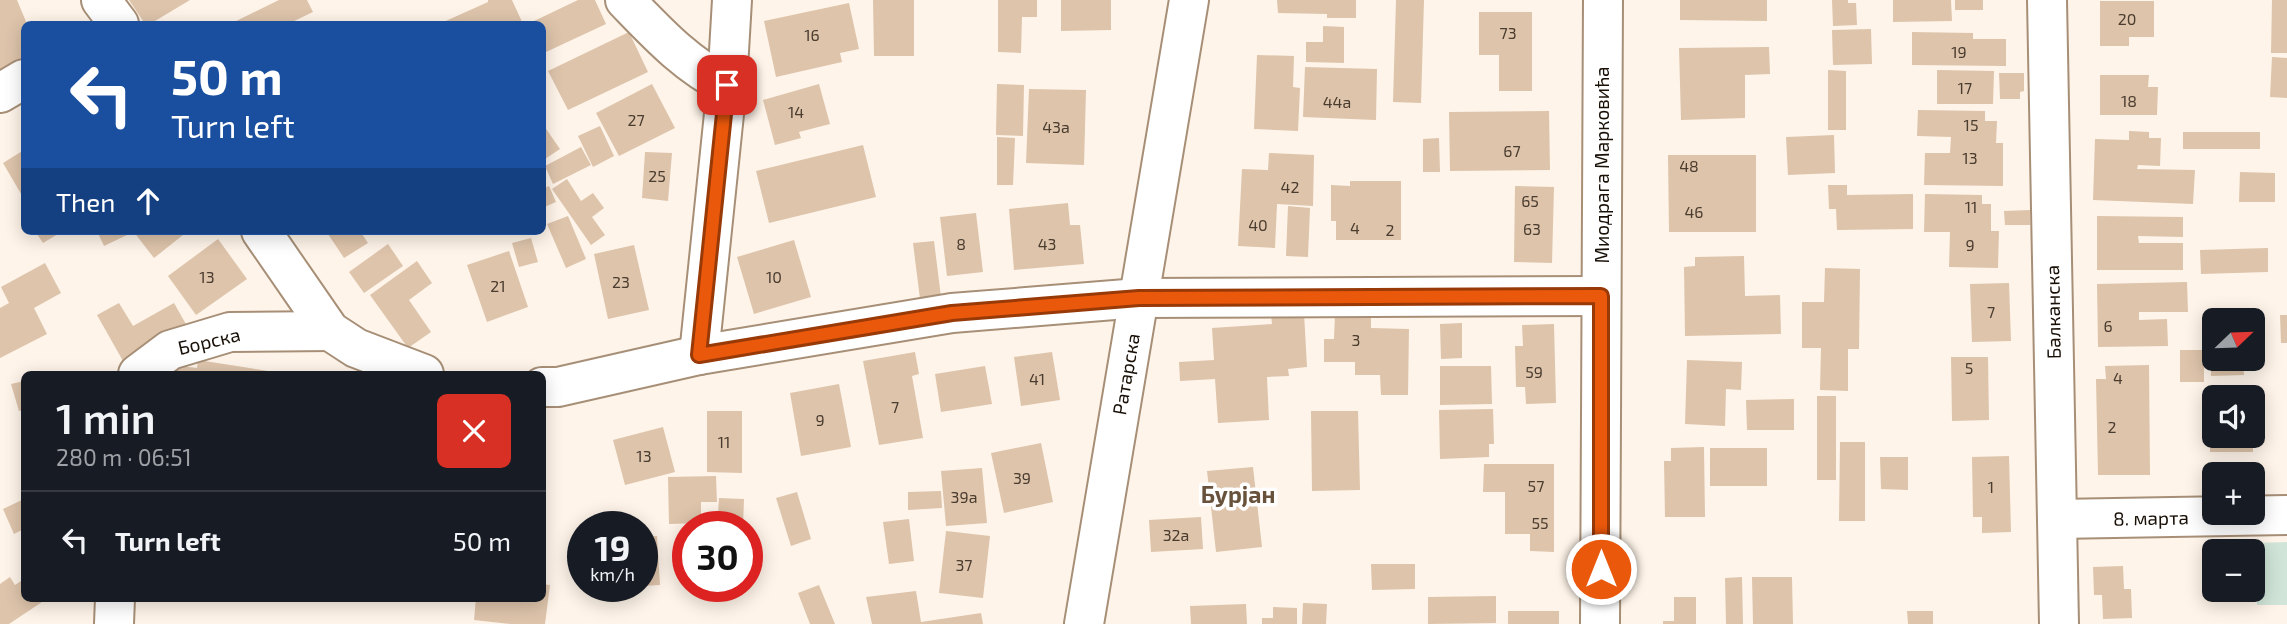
<!DOCTYPE html>
<html lang="en">
<head>
<meta charset="utf-8">
<style>
  :root { --surface:#171b24; --page:#20242c; --text:#f1f3f6; --muted:#9ea1a6; --line:#363941 }
  body { margin:0; font-family:"Exo 2",sans-serif; background:var(--page); color:var(--text); height:100vh; display:flex; flex-direction:column; font-size:26px; white-space:nowrap }
  * { box-sizing:border-box; margin:0 }
  p { font-size:23px; color:var(--muted) }
  .icon { flex:none; width:38px; height:38px; fill:none; stroke:currentColor; stroke-width:2; stroke-linecap:round; stroke-linejoin:round }
  .map { position:relative; flex:1; overflow:hidden }
  .side { position:absolute; left:21px; top:371px; width:525px; height:231px; display:flex; flex-direction:column; background:var(--surface); border-radius:10px; box-shadow:0 4px 18px #0003 }
  .side>* { flex:none }
  .banner { position:absolute; left:21px; top:21px; width:525px; height:214px; border-radius:10px; box-shadow:0 4px 18px #0003; background:#1a4fa0; color:#fff; overflow:hidden }
  .needle { width:46px; rotate:67deg }
  .controls { position:absolute; left:2202px; top:308px; display:grid; gap:14px }
  .controls a { display:grid; place-items:center; width:63px; height:63px; border-radius:10px; background:var(--surface); box-shadow:0 4px 18px #0003; font-size:35px }
  .speed { position:absolute; left:567px; top:511px; display:flex; gap:14px; font-size:35px; font-weight:700; text-align:center }
  .speed>* { display:grid; place-content:center; width:91px; height:91px; border-radius:50%; background:var(--surface); box-shadow:0 4px 18px #0003; line-height:1 }
  .speed small { font-size:18px; font-weight:400 }
  .speed .limit { border:10px solid #d22; background:#fff; color:#111 }
  .pin { position:absolute; display:grid; place-items:center; width:60px; height:60px; color:#fff; margin:-30px; border-radius:14px; box-shadow:0 4px 10px #0006 }
  .me { position:absolute; width:77px; margin:-38px; rotate:0deg; stroke-linejoin:round; filter:drop-shadow(0 0 5px #0008) }
  .turn { display:flex; align-items:center; gap:24px; height:147px; padding:0 35px; font-size:32px }
  .turn .icon { width:91px; height:91px; stroke-width:2.5 }
  .turn b { display:block; font-size:49px; line-height:60px }
  .then { display:flex; align-items:center; height:66px; padding:0 35px; background:#0003; gap:14px; font-size:26px }
  .round { display:grid; place-items:center; flex:none; width:74px; height:74px; border-radius:10px; background:var(--page) }
  .overview { display:flex; align-items:center; justify-content:space-between; height:119px; padding:0 35px }
  h1 { font-size:42px; font-weight:600; line-height:52px }
  ul { padding:0; list-style:none }
  li { display:flex; align-items:center; gap:21px; height:98px; padding:0 35px; border-top:2px solid var(--line) }
  li div { flex:1 }
  li b { display:block; font-size:26px }
  li em { font-style:normal }
  .map>svg:first-child { display:block }
  .green { fill:#d0e5d8 }
  .building { fill:#dec4ab }
  .lines { fill:none; stroke-linecap:round; stroke-linejoin:round }
  .minor-casing { stroke:#a78f77; stroke-width:42 }
  .minor { stroke:#fff; stroke-width:38 }
  .route-casing { stroke:#983908; stroke-width:18 }
  .route { stroke:#ea580c; stroke-width:12 }
  .labels { text-anchor:middle; stroke-width:7; stroke-linejoin:round; paint-order:stroke }
  .number-label { font-size:16px; fill:#4a3c2f }
  .street-label { font-size:19px; fill:#180f06; stroke:#fff }
  .quarter-label { font-size:23px; font-weight:bold; fill:#68523c; stroke:#fff }
</style>
</head>
<body>
<div class="map">
<svg width="2287" height="624" viewBox="0 0 2287 624">
  <rect width="100%" height="100%" fill="#fef4e9"/>
  <polygon class="green" points="2287,542 2287,605 2257,605 2256,543"/>
  <g class="building">
    <polygon points="0,0 17,0 27,24 24,24 24,60 0,70"/>
    <polygon points="129,0 190,0 150,24 145,24"/>
    <polygon points="279,0 307,0 313,12 288,24 230,24"/>
    <polygon points="488,0 512,0 523,24 439,24 488,2"/>
    <polygon points="578,0 595,0 606,24 546,52 542,45 542,24 533,24 532,22"/>
    <polygon points="873,0 914,0 914,56 874,56"/>
    <polygon points="998,0 1037,0 1037,17 1022,17 1021,53 998,52"/>
    <polygon points="1061,0 1111,0 1111,30 1061,31"/>
    <polygon points="1277,0 1356,0 1356,18 1327,18 1327,14 1278,13"/>
    <polygon points="1396,0 1424,0 1421,103 1393,102"/>
    <polygon points="1680,0 1767,0 1767,21 1680,20"/>
    <polygon points="1832,0 1848,0 1848,3 1856,3 1857,25 1833,26"/>
    <polygon points="1893,0 1951,0 1952,21 1893,22"/>
    <rect x="1955" y="0" width="28" height="10"/>
    <polygon points="2272,0 2287,0 2287,53 2271,53"/>
    <polygon points="2100,1 2154,1 2154,37 2129,37 2129,46 2100,46"/>
    <polygon points="849,3 859,49 840,53 842,62 776,77 764,21"/>
    <polygon points="1479,12 1532,12 1532,91 1499,91 1499,55 1479,55"/>
    <polygon points="1323,26 1344,27 1344,63 1306,62 1306,42 1323,42"/>
    <polygon points="1871,29 1872,64 1833,65 1832,30"/>
    <polygon points="629,32 648,72 568,110 548,71"/>
    <polygon points="1912,32 1973,33 1973,39 2006,39 2006,66 1912,65"/>
    <polygon points="1769,47 1770,74 1745,75 1745,118 1681,120 1679,48"/>
    <polygon points="1257,55 1294,56 1293,87 1300,88 1298,131 1254,129"/>
    <polygon points="2272,57 2287,58 2287,98 2270,97"/>
    <polygon points="1305,67 1377,69 1376,120 1303,117"/>
    <polygon points="1828,70 1846,71 1846,130 1828,130"/>
    <polygon points="1937,70 1994,71 1993,104 1937,104"/>
    <polygon points="1999,73 2024,73 2024,91 2020,92 2020,99 2000,99"/>
    <polygon points="2100,75 2149,75 2148,87 2158,87 2157,115 2100,115"/>
    <polygon points="652,84 675,128 619,156 596,113"/>
    <polygon points="819,84 830,124 799,132 801,138 775,145 763,100"/>
    <polygon points="997,84 1024,85 1023,136 996,135"/>
    <polygon points="1029,89 1086,90 1084,165 1026,163"/>
    <polygon points="1918,110 1985,111 1985,121 1997,121 1996,143 2003,143 2003,186 1924,185 1925,153 1950,153 1951,137 1917,136"/>
    <polygon points="1549,111 1550,170 1450,171 1449,112"/>
    <polygon points="542,123 560,149 542,161"/>
    <polygon points="600,126 614,156 593,167 578,136"/>
    <polygon points="2129,131 2149,132 2149,138 2161,138 2160,166 2138,165 2137,169 2195,170 2193,204 2093,200 2095,139 2129,140"/>
    <rect x="2183" y="132" width="77" height="17"/>
    <polygon points="1834,135 1835,173 1788,175 1786,137"/>
    <polygon points="997,137 1015,138 1013,185 997,185"/>
    <polygon points="1439,138 1440,172 1423,172 1423,139"/>
    <polygon points="863,145 876,197 769,223 756,171"/>
    <polygon points="581,147 591,165 553,184 545,166"/>
    <polygon points="24,150 24,199 3,163"/>
    <polygon points="645,152 672,153 668,201 642,198"/>
    <polygon points="1269,153 1314,155 1313,206 1277,204 1275,248 1238,246 1242,169 1268,170"/>
    <polygon points="1668,155 1756,155 1756,232 1669,232"/>
    <polygon points="2240,172 2275,173 2275,202 2239,202"/>
    <polygon points="567,179 581,201 593,193 604,208 592,217 605,235 591,245 552,189"/>
    <polygon points="1350,181 1401,181 1401,240 1336,240 1336,221 1331,221 1331,185 1350,186"/>
    <polygon points="1828,185 1847,185 1847,195 1913,194 1913,229 1837,230 1836,209 1829,209"/>
    <polygon points="549,186 556,202 542,208 542,189"/>
    <polygon points="1515,186 1554,187 1552,263 1514,262"/>
    <polygon points="1925,194 1982,195 1982,204 1991,204 1991,231 1999,231 1998,268 1949,267 1950,232 1924,232"/>
    <polygon points="1068,203 1070,225 1080,225 1084,264 1014,270 1009,209"/>
    <polygon points="1288,206 1310,208 1308,257 1286,256"/>
    <polygon points="2030,210 2030,225 2005,225 2004,211"/>
    <polygon points="976,213 983,272 947,276 940,217"/>
    <polygon points="568,216 586,259 566,268 547,224"/>
    <polygon points="2097,216 2183,217 2183,237 2138,236 2139,243 2183,243 2183,270 2097,270"/>
    <polygon points="35,231 63,231 43,243"/>
    <polygon points="97,231 125,231 127,235 104,246"/>
    <polygon points="133,231 188,231 154,258"/>
    <polygon points="326,231 360,231 368,243 344,258"/>
    <polygon points="531,238 538,262 519,267 512,243"/>
    <polygon points="218,239 247,279 196,315 168,276"/>
    <polygon points="794,240 811,297 754,314 737,257"/>
    <polygon points="934,241 941,297 920,299 913,243"/>
    <polygon points="388,244 403,266 364,293 349,272"/>
    <polygon points="634,245 649,310 608,319 594,254"/>
    <polygon points="2268,248 2268,272 2201,274 2200,250"/>
    <polygon points="509,251 528,307 487,322 467,265"/>
    <polygon points="1744,256 1745,296 1780,295 1781,334 1685,336 1684,267 1695,266 1695,257"/>
    <polygon points="417,261 432,283 409,300 431,332 408,348 370,295"/>
    <polygon points="45,263 61,293 34,308 47,334 0,358 0,308 9,303 1,287"/>
    <polygon points="1825,268 1860,269 1859,349 1848,349 1848,391 1820,390 1821,348 1802,348 1802,302 1824,302"/>
    <polygon points="2187,282 2188,312 2139,312 2139,320 2167,319 2168,346 2098,347 2097,284"/>
    <polygon points="2009,283 2011,341 1972,342 1970,284"/>
    <polygon points="119,303 133,326 174,303 187,326 123,361 97,315"/>
    <polygon points="1304,313 1307,367 1288,369 1289,376 1267,377 1269,420 1218,423 1215,379 1180,381 1179,362 1214,360 1212,328 1272,324 1271,315"/>
    <polygon points="1335,313 1371,314 1371,328 1409,329 1408,395 1381,395 1380,375 1355,375 1355,362 1324,362 1324,339 1334,339"/>
    <polygon points="2280,315 2287,315 2287,343 2281,343"/>
    <polygon points="1462,323 1462,358 1441,359 1440,324"/>
    <polygon points="1554,324 1556,403 1526,404 1525,387 1516,387 1515,346 1523,346 1522,325"/>
    <rect x="2180" y="350" width="24" height="32"/>
    <polygon points="915,352 919,374 912,376 923,438 879,445 863,361"/>
    <polygon points="1052,352 1060,400 1021,406 1014,357"/>
    <polygon points="2211,352 2214,352 2214,359 2243,359 2244,375 2211,376"/>
    <polygon points="1951,357 1988,357 1989,420 1952,421"/>
    <polygon points="198,360 281,373 281,374 173,374 174,365 197,368"/>
    <polygon points="1687,360 1742,362 1741,390 1726,389 1725,426 1685,424"/>
    <polygon points="2149,365 2150,475 2098,475 2096,379 2106,379 2105,366"/>
    <polygon points="985,366 992,404 941,412 935,374"/>
    <polygon points="1440,366 1491,366 1492,404 1440,405"/>
    <polygon points="24,381 24,410 19,411 11,384"/>
    <polygon points="839,384 851,447 801,456 790,393"/>
    <rect x="1817" y="396" width="19" height="84"/>
    <polygon points="1794,399 1794,430 1747,430 1746,400"/>
    <polygon points="2209,399 2214,399 2214,436 2253,436 2253,452 2210,452"/>
    <polygon points="1493,409 1494,444 1489,444 1489,457 1440,459 1439,410"/>
    <polygon points="707,411 742,411 742,473 707,472"/>
    <polygon points="1311,411 1358,411 1360,490 1312,491"/>
    <polygon points="663,427 675,472 625,485 613,440"/>
    <polygon points="1840,442 1865,442 1865,521 1839,521"/>
    <polygon points="1041,443 1053,502 1004,513 991,453"/>
    <polygon points="1704,447 1705,517 1665,517 1664,461 1671,461 1671,448"/>
    <rect x="1710" y="448" width="57" height="38"/>
    <polygon points="2009,456 2011,532 1982,533 1982,517 1973,517 1972,457"/>
    <polygon points="1880,457 1908,457 1908,490 1881,489"/>
    <polygon points="1484,464 1554,464 1554,552 1530,551 1530,534 1505,534 1505,492 1483,492"/>
    <polygon points="1253,467 1262,547 1216,552 1207,471"/>
    <polygon points="982,468 987,523 946,526 941,471"/>
    <polygon points="716,476 717,502 701,502 701,523 669,524 668,477"/>
    <polygon points="941,491 942,508 908,510 908,492"/>
    <polygon points="797,492 811,539 791,546 776,498"/>
    <polygon points="719,498 744,499 743,527 706,527 707,514 718,514"/>
    <polygon points="24,499 24,529 14,534 3,509"/>
    <polygon points="1201,517 1203,549 1151,552 1149,520"/>
    <polygon points="909,519 914,561 889,564 883,522"/>
    <polygon points="946,531 990,536 983,598 939,593"/>
    <polygon points="657,536 660,585 642,586 642,537"/>
    <polygon points="1371,564 1415,564 1415,589 1372,590"/>
    <polygon points="2123,566 2124,589 2131,589 2132,618 2103,619 2102,595 2094,595 2093,567"/>
    <polygon points="10,577 15,585 24,579 24,598 48,598 9,624 0,624 0,584"/>
    <polygon points="1742,577 1743,624 1726,624 1725,578"/>
    <polygon points="1752,577 1792,577 1793,624 1753,624"/>
    <polygon points="542,584 550,585 545,624 511,624 474,620 476,598 542,598"/>
    <polygon points="819,585 835,624 810,624 798,593"/>
    <polygon points="916,591 921,622 981,613 983,624 872,624 866,597"/>
    <polygon points="1496,596 1496,623 1428,624 1428,597"/>
    <polygon points="1674,597 1696,597 1696,624 1663,624 1663,621 1674,621"/>
    <polygon points="1303,603 1327,604 1326,624 1302,624"/>
    <polygon points="1246,604 1247,624 1191,624 1190,606"/>
    <polygon points="1273,607 1297,608 1297,624 1262,624 1262,618 1273,618"/>
    <rect x="1508" y="611" width="51" height="13"/>
    <polygon points="1907,611 1933,611 1933,624 1908,624"/>
  </g>
  <g class="lines">
    <defs>
      <g id="minor">
        <polyline points="101,0 119,24"/>
        <path d="M 625,0 C 656,32 686,65 727,85"/>
        <polyline points="2047,0 2059,624"/>
        <polyline points="0,93 24,79"/>
        <polyline points="261,231 330,331 356,348 424,374"/>
        <polyline points="699,355 727,85 732,0"/>
        <polyline points="138,374 170,350 230,332 330,331"/>
        <polyline points="542,387 558,387 699,355 952,313 1139,298 1601,296"/>
        <polyline points="2057,519 2287,515"/>
        <polyline points="114,624 115,598"/>
        <polyline points="1084,624 1189,0"/>
        <polyline points="1600,624 1603,0"/>
      </g>
    </defs>
    <use href="#minor" class="minor-casing"/>
    <use href="#minor" class="minor"/>
  </g>
  <g class="lines">
    <defs>
      <polyline id="route" points="727,85 699,355 952,313 1139,298 1601,296 1601,569"/>
    </defs>
    <use href="#route" class="route-casing"/>
    <use href="#route" class="route"/>
  </g>
  <g class="labels">
    <g class="number-label">
      <text x="2127" y="25">20</text>
      <text x="1508" y="39">73</text>
      <text x="812" y="41">16</text>
      <text x="1959" y="58">19</text>
      <text x="1965" y="94">17</text>
      <text x="2129" y="107">18</text>
      <text x="1337" y="108">44a</text>
      <text x="796" y="118">14</text>
      <text x="636" y="126">27</text>
      <text x="1971" y="131">15</text>
      <text x="1056" y="133">43a</text>
      <text x="1512" y="157">67</text>
      <text x="1970" y="164">13</text>
      <text x="1689" y="172">48</text>
      <text x="657" y="182">25</text>
      <text x="1290" y="193">42</text>
      <text x="1530" y="207">65</text>
      <text x="1971" y="213">11</text>
      <text x="1694" y="218">46</text>
      <text x="1258" y="231">40</text>
      <text x="1355" y="234">4</text>
      <text x="1532" y="235">63</text>
      <text x="1390" y="236">2</text>
      <text x="961" y="250">8</text>
      <text x="1047" y="250">43</text>
      <text x="1970" y="251">9</text>
      <text x="207" y="283">13</text>
      <text x="774" y="283">10</text>
      <text x="621" y="288">23</text>
      <text x="498" y="292">21</text>
      <text x="1991" y="318">7</text>
      <text x="2108" y="332">6</text>
      <text x="1356" y="346">3</text>
      <text x="1969" y="374">5</text>
      <text x="1534" y="378">59</text>
      <text x="2118" y="384">4</text>
      <text x="1037" y="385">41</text>
      <text x="895" y="413">7</text>
      <text x="820" y="426">9</text>
      <text x="2112" y="433">2</text>
      <text x="724" y="448">11</text>
      <text x="644" y="462">13</text>
      <text x="1022" y="484">39</text>
      <text x="1536" y="492">57</text>
      <text x="1991" y="493">1</text>
      <text x="964" y="503">39a</text>
      <text x="1540" y="529">55</text>
      <text x="1176" y="541">32a</text>
      <text x="964" y="571">37</text>
    </g>
    <g class="street-label">
      <text transform="translate(1602 165) rotate(-90)" y="7">Миодрага Марковића</text>
      <text transform="translate(2053 312) rotate(-91)" y="7">Балканска</text>
      <text transform="translate(209 341) rotate(-13)" y="7">Борска</text>
      <text transform="translate(1126 374) rotate(-80)" y="7">Ратарска</text>
      <text transform="translate(2151 518) rotate(-1)" y="7">8. марта</text>
    </g>
    <g class="quarter-label">
      <text x="1238" y="503">Бурјан</text>
    </g>
  </g>
</svg>
<div class="controls">
<a><svg class="needle" viewBox="-14 -14 28 28"><path d="M0-13l5 13h-10z" fill="#e53935"/><path d="M0 13l5-13h-10z" fill="#9ea1a6"/></svg></a>
<a><svg class="icon" aria-label="sound" viewBox="0 0 24 24"><path d="M4 9h4l5-4v14l-5-4H4zM17 9q2 3 0 6"/></svg></a>
<a>+</a>
<a>−</a>
</div>
<div class="speed"><div>19<small>km/h</small></div><div class="limit">30</div></div>
<div class="pin" style="left:727px;top:85px;background:#d93025"><svg class="icon" aria-label="arrive" viewBox="0 0 24 24"><path d="M6 21V4h12l-3 4 3 4H6"/></svg></div>
<svg class="me" style="left:1601px;top:569px" viewBox="-20 -20 40 40"><circle r="17" fill="#ea580c" stroke="#fff" stroke-width="3"/><path d="M0-11L8 9 0 5-8 9z" fill="#fff"/></svg>
<div class="banner">
<div class="turn"><svg class="icon" aria-label="left" viewBox="0 0 24 24"><path d="M17 20v-9H6M10 6l-5 5 5 5"/></svg><div><b>50 m</b>Turn left</div></div>
<div class="then">Then<svg class="icon" aria-label="ahead" viewBox="0 0 24 24"><path d="M12 20V5M6 11l6-6 6 6"/></svg></div>
</div>
<section class="side">
<div class="overview"><div><h1>1 min</h1><p>280 m · 06:51</p></div><a class="round" style="background:#d93025;color:#fff"><svg class="icon" aria-label="close" viewBox="0 0 24 24"><path d="M6 6l12 12M18 6L6 18"/></svg></a></div>
<ul>
<li><svg class="icon" aria-label="left" viewBox="0 0 24 24"><path d="M17 20v-9H6M10 6l-5 5 5 5"/></svg><div><b>Turn left</b></div><em>50 m</em></li>
</ul>
</section>
</div>
</body>
</html>
